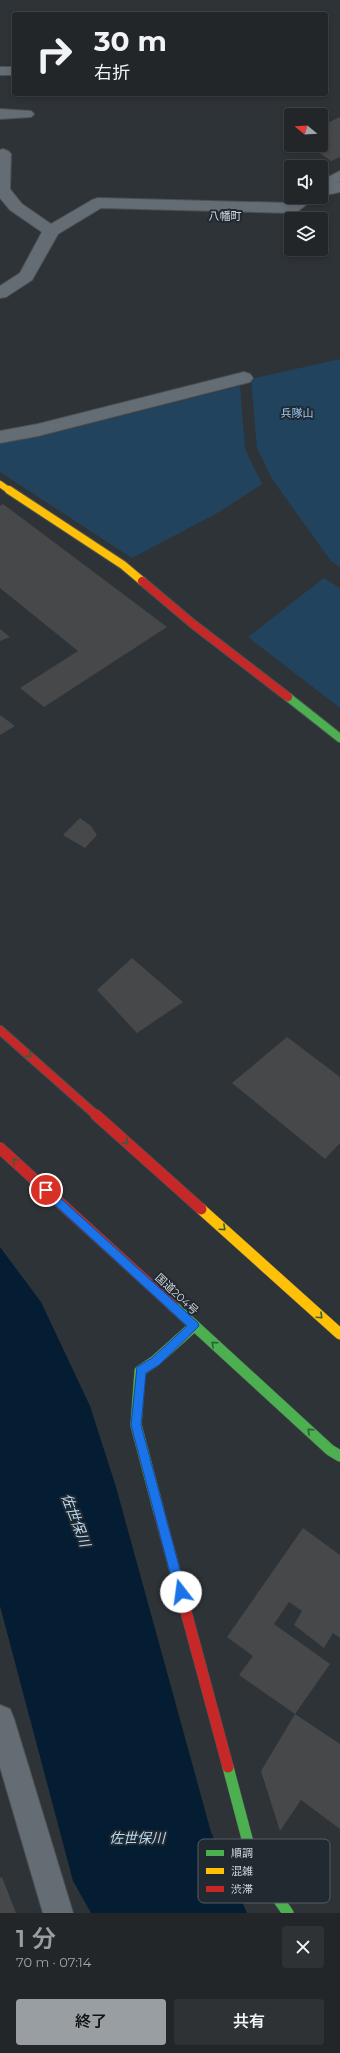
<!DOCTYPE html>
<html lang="ja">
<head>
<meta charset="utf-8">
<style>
  :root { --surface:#222629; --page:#2e3235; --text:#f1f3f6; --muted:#a2a5a8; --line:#3f4346; --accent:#989ea2 }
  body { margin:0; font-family:Montserrat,"Noto Sans JP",sans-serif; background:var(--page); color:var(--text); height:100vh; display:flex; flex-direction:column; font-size:15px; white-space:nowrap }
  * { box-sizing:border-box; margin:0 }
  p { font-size:13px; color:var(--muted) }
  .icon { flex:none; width:22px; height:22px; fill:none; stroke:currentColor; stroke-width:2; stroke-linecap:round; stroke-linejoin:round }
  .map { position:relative; height:1913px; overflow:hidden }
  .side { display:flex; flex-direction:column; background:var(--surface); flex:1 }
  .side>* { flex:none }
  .banner { position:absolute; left:12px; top:12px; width:316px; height:84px; border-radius:4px; box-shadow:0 2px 6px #0003,0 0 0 1px var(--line); background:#222629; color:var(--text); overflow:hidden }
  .needle { width:26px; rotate:288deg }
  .buttons { position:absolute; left:284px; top:108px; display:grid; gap:8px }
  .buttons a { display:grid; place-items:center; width:44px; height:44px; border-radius:4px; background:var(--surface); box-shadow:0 2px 6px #0003,0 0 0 1px var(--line); font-size:20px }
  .pin { position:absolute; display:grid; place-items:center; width:34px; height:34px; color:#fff; margin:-17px; border:2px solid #fff; border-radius:50%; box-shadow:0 1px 4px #0007 }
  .me { position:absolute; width:44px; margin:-22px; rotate:345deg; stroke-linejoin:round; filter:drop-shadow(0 0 3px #0008) }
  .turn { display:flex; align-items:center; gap:14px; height:84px; padding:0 16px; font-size:18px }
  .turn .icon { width:52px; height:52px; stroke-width:2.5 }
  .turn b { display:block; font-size:28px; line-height:34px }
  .round { display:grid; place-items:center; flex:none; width:42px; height:42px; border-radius:4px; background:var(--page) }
  .overview { display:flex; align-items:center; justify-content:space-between; height:68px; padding:0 16px }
  h1 { font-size:24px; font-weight:600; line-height:30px; color:var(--accent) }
  .action { display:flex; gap:8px; margin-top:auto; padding:8px 16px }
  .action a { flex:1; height:46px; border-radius:4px; background:var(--accent); color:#111; font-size:16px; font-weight:600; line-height:46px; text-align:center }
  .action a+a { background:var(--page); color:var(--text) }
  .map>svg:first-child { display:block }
  .green { fill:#22435e }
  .water { fill:#041d33 }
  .building { fill:#474849 }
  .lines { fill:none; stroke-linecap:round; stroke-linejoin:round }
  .lane-casing { stroke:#4c5154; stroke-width:2 }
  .street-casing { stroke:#4c5154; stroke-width:2 }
  .fast-far1-casing { stroke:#4c5154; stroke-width:10 }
  .fast-casing { stroke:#4c5154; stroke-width:12 }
  .slow-far2-casing { stroke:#4c5154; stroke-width:8 }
  .slow-far1-casing { stroke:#4c5154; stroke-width:10 }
  .slow-casing { stroke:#4c5154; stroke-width:12 }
  .jam-far1-casing { stroke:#4c5154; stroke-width:10 }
  .jam-casing { stroke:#4c5154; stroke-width:12 }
  .lane { fill:#656d74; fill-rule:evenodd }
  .street { fill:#656d74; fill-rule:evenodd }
  .fast-far1 { stroke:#4caf50; stroke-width:8 }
  .fast { stroke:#4caf50; stroke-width:11 }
  .slow-far2 { stroke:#ffc107; stroke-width:6 }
  .slow-far1 { stroke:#ffc107; stroke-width:8 }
  .slow { stroke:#ffc107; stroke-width:11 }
  .jam-far1 { stroke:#c62828; stroke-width:8 }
  .jam { stroke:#c62828; stroke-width:11 }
  .oneway { stroke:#325f3d }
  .route { fill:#1a73e8; stroke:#114b97 }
  .labels { text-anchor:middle; stroke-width:4; stroke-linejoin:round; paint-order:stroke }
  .far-quarter-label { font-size:11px; fill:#d1d7dc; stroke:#212931 }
  .park-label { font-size:11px; fill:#99c8f2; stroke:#212931 }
  .street-label { font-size:11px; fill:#d1d7dc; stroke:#212931 }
  .near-water-label { font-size:14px; font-style:italic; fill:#b9d9f5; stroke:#212931 }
  .key { fill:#212931; stroke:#565d64; stroke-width:1 }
  .key-label { font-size:11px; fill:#d1d7dc }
</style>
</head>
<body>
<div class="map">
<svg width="340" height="1913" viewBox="0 0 340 1913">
  <rect width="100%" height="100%" fill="#2e3337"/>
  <g class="green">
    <polygon points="340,359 340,567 331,561 272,479 257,448 251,379"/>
    <polygon points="240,386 245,449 262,484 219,512 132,558 0,472 0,443 39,437"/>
    <polygon points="324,578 340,588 340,708 248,637"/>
  </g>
  <polygon class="water" points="0,1247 41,1302 90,1406 116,1487 211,1832 247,1913 91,1913 73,1881 0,1606"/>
  <g class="building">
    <polygon points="340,117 340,157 331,161 311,147 321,145 321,143 330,139 321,132 321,126"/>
    <polygon points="3,504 167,627 44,707 20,688 78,651 0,588 0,506"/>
    <polygon points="0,629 10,637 0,641"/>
    <polygon points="0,715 15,726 0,735"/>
    <polygon points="80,818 91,826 97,835 85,848 63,835"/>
    <polygon points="132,958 183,1002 137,1033 97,990"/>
    <polygon points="287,1037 340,1077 340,1143 325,1159 232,1083"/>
    <polygon points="303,1528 340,1555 340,1638 333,1633 324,1648 294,1625 302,1611 289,1602 274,1624 330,1664 295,1714 340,1744 340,1829 301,1800 280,1831 261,1771 295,1714 239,1675 253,1656 227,1637"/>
    <polygon points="2,1877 16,1913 0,1913 0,1878"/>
  </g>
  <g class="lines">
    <defs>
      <polygon id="lane" points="340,171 340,181 321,192 321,181"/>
      <g id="street">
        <rect x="0" y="67" width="14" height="8"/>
        <polygon points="0,109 31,111 34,114 31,117 0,119"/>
        <polygon points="3,149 8,151 11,154 10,189 22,204 51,224 92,200 98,198 289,203 297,197 316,197 298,211 292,213 101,208 58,234 32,280 6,297 0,298 0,286 20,273 42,232 10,210 0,198 0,150"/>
        <polygon points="340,182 340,192 321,196 321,186"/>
        <polygon points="244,372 250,374 253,378 250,382 38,436 0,443 0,431 38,424"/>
        <polygon points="0,1705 10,1709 14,1719 73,1913 43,1913 0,1767"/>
      </g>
      <polyline id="fast-far1" points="288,697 340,738"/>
      <g id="fast">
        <polyline points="173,1306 330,1450 340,1456"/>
        <polyline points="159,1512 136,1425 140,1371 155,1361 194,1326"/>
        <polyline points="228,1767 254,1865 288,1913"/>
      </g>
      <polyline id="slow-far2" points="0,484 10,491"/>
      <polyline id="slow-far1" points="9,490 123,565 142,581"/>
      <polyline id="slow" points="201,1209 340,1334"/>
      <g id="jam-far1">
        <polyline points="142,581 193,624 288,697"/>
        <polyline points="0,1030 97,1116"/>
      </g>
      <g id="jam">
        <polyline points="96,1115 201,1209"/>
        <polyline points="0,1148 173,1306"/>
        <polyline points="159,1512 228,1767"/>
      </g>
    </defs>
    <use href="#lane" class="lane-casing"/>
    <use href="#street" class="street-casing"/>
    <use href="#fast-far1" class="fast-far1-casing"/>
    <use href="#fast" class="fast-casing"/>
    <use href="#slow-far2" class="slow-far2-casing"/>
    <use href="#slow-far1" class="slow-far1-casing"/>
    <use href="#slow" class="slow-casing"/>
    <use href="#jam-far1" class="jam-far1-casing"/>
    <use href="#jam" class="jam-casing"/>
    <use href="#lane" class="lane"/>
    <use href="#street" class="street"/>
    <use href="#fast-far1" class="fast-far1"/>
    <use href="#fast" class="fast"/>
    <use href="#slow-far2" class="slow-far2"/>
    <use href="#slow-far1" class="slow-far1"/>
    <use href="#slow" class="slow"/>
    <use href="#jam-far1" class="jam-far1"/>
    <use href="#jam" class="jam"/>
  </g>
  <defs><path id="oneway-chevron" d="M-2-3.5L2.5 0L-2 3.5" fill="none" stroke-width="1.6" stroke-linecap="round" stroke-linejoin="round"/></defs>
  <g class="oneway">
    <use href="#oneway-chevron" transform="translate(29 1055) rotate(42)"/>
    <use href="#oneway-chevron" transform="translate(126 1142) rotate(42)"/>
    <use href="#oneway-chevron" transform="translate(15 1161) rotate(-137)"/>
    <use href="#oneway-chevron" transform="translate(223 1228) rotate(42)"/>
    <use href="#oneway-chevron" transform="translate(320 1316) rotate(43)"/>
    <use href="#oneway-chevron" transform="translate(214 1344) rotate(-138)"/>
    <use href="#oneway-chevron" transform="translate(310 1431) rotate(-138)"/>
  </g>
  <polygon class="route" points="46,1185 198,1323 199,1326 159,1365 146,1373 141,1425 186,1592 185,1596 181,1598 177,1596 175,1592 131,1425 137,1367 152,1358 187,1326 42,1193 41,1190"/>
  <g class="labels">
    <g class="far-quarter-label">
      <text x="225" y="220">八幡町</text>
    </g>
    <g class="park-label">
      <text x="297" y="417">兵隊山</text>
    </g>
    <g class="street-label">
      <text transform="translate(177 1294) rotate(43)" y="4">国道204号</text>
    </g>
    <g class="near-water-label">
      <text transform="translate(76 1520) rotate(69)" y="5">佐世保川</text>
      <text x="137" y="1843">佐世保川</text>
    </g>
  </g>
  <rect x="198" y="1839" width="132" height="64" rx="6" class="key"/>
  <rect x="206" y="1850" width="18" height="6" fill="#4caf50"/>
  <rect x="206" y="1868" width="18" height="6" fill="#ffc107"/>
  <rect x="206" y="1886" width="18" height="6" fill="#c62828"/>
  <g class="key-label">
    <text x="231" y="1857">順調</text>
    <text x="231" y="1875">混雑</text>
    <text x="231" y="1893">渋滞</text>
  </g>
</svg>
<div class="buttons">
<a><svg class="needle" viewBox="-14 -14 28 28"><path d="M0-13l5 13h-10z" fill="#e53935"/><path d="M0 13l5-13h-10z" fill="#a2a5a8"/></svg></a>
<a><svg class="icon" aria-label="sound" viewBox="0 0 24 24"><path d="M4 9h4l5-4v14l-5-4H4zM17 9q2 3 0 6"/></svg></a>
<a><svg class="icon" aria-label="layers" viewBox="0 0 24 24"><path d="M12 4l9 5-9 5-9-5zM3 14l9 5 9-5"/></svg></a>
</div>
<div class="pin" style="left:46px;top:1190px;background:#d93025"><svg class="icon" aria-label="arrive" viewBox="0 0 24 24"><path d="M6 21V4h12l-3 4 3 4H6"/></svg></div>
<svg class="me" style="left:181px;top:1592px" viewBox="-20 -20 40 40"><circle r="19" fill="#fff"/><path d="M0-13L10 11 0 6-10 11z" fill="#1a73e8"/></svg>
<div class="banner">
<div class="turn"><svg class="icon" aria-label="right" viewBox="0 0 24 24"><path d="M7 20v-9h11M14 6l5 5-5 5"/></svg><div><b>30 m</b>右折</div></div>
</div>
</div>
<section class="side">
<div class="overview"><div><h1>1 分</h1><p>70 m · 07:14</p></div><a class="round"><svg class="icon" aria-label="close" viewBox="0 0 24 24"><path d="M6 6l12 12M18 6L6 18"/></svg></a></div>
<div class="action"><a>終了</a><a>共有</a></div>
</section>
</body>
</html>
